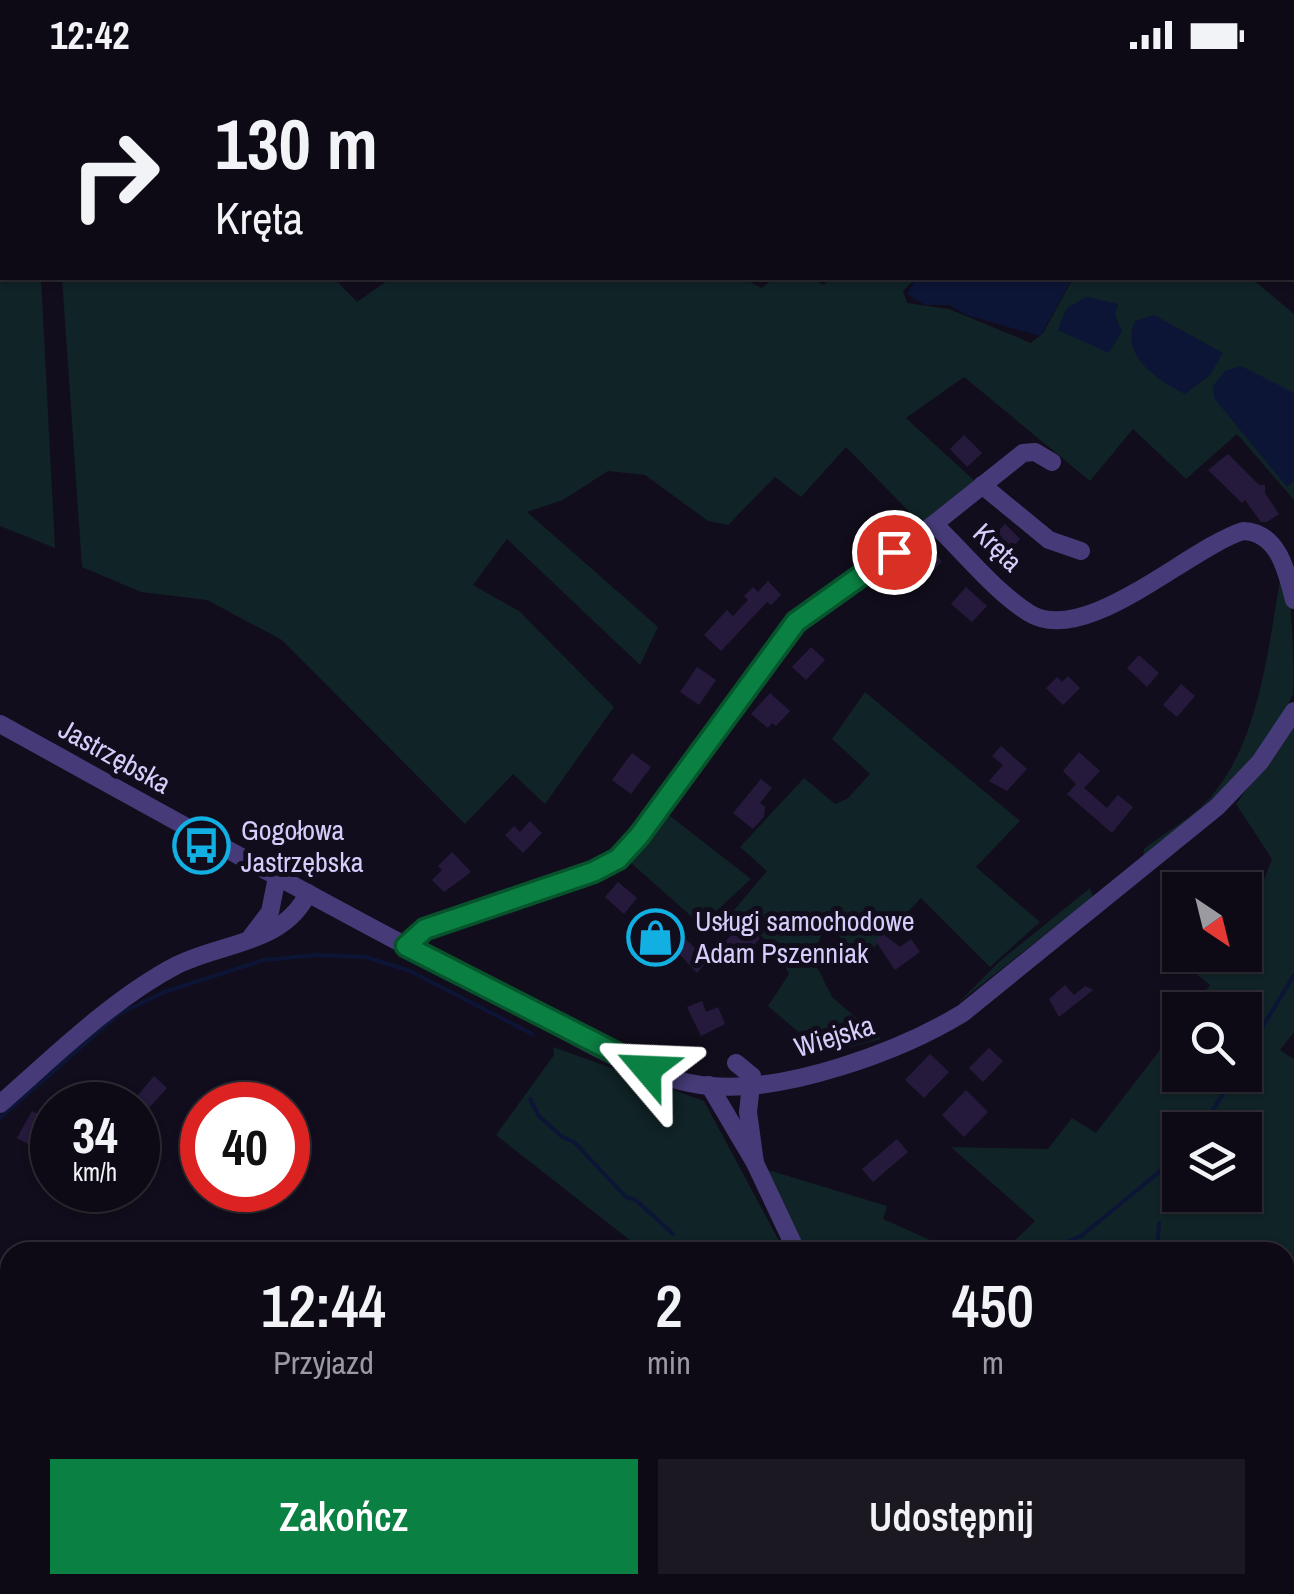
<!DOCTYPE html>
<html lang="pl">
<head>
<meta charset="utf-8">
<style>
  :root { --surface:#0e0a15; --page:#1c1822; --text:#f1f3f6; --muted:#9b9aa0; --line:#2e2b34; --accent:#0b8043 }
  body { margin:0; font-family:"Archivo Narrow",sans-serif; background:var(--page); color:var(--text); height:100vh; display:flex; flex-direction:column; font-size:38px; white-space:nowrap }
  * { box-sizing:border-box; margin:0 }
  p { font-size:32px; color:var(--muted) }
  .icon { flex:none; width:55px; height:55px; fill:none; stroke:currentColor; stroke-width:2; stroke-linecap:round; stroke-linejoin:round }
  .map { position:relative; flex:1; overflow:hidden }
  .side { position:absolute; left:0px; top:1172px; width:1295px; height:352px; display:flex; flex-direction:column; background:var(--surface); border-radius:30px 30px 0 0; box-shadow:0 2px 8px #0004,0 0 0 2px var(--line) }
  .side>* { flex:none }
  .guide { position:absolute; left:0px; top:0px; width:1295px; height:210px; box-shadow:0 2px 8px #0004,0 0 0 2px var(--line); background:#0e0a15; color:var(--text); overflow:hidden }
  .needle { width:65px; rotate:145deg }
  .tools { position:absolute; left:1162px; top:802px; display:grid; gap:20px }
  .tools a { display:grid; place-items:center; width:100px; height:100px; border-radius:0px; background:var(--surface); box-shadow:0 2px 8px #0004,0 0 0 2px var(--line); font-size:50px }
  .speed { position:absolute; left:30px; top:1012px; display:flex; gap:20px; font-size:50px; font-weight:700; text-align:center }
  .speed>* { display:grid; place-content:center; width:130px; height:130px; border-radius:50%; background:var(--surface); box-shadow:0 2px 8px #0004,0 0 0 2px var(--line); line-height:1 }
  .speed small { font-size:25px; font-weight:400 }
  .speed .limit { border:15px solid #d22; background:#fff; color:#111 }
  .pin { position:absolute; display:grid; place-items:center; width:85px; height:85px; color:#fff; margin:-42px; border:5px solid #fff; border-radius:50%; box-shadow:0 2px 10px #0007 }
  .me { position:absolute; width:110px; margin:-55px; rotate:296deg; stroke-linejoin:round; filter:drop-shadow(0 0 8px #0008) }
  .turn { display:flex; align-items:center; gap:35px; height:210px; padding:0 50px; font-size:45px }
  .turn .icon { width:130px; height:130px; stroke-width:2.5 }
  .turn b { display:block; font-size:70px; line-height:85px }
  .eta { display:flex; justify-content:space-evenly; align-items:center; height:170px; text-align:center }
  .eta b { font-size:60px; font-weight:600; line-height:70px }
  .action { display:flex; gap:20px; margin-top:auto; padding:20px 50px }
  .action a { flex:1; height:115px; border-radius:0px; background:var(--accent); color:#fff; font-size:40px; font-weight:600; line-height:115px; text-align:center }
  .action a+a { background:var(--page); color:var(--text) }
  .status { display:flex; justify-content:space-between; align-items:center; height:70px; padding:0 50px; background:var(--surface); direction:ltr }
  .status svg { height:28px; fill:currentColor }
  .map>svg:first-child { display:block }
  .green { fill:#102326; fill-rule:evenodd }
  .water { fill:#0c1536 }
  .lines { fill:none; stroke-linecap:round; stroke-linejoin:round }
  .stream { stroke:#0c1536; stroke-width:4 }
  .building { fill:#261a3c }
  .path { stroke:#369ca5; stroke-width:2.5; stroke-dasharray:5 8; stroke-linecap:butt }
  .minor { stroke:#463b78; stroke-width:18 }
  .route-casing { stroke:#07532c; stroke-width:25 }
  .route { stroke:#0b8043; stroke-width:18 }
  .labels { text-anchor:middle; stroke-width:10; stroke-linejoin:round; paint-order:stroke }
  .street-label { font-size:28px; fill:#d8ccfb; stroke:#120d1c }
  .poi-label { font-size:28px; fill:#d8ccfb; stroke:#120d1c; text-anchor:start }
</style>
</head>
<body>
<div class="status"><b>12:42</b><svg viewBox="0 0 49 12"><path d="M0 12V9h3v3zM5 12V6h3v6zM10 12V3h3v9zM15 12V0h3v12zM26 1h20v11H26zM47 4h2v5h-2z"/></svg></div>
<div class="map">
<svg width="1294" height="1524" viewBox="0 0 1294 1524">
  <rect width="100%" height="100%" fill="#120d1c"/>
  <g class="green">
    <polygon points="0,24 2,208 41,208 55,478 0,456"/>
    <polygon points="62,208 334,208 357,232 391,208 742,208 762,218 773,208 809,208 824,215 828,208 916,208 903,221 907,233 949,239 1031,273 1043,263 1071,212 1067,208 1251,208 1294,244 1294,430 1237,364 1186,409 1133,359 1090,411 964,307 906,348 977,413 924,457 846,377 801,427 775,407 728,455 708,451 645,405 608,401 563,430 527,442 658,557 640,595 507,469 473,515 519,541 614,637 545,734 513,704 465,754 282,570 207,530 141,522 82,497"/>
    <path d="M 1241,465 C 1265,465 1281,490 1286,511 C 1293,536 1294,601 1293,624 C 1265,692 1197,742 1143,786 L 1144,779 C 1162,765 1184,752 1201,737 C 1258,683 1267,584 1280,511 C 1277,491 1266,470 1245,465 L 1192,493 Z"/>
    <polygon points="865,622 1020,751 976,797 1040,852 990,897 921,828 864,888 826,855 812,887 832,927 881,969 824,984 768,936 789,904 777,881 734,840 767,801 740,777 804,708 835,734 847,729 870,704 832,669"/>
    <path d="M 1294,654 L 1294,962 L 1280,980 L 1294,989 L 1294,1326 L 1285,1340 L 1285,1182 L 1003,1182 L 1035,1151 L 951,1077 L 1048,1079 L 1072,1048 L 1096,1063 L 1180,954 L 1180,1005 L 1245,1005 L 1245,940 L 1191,940 L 1210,915 L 1194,902 L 1209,885 L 1245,885 L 1245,847 L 1252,838 L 1245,825 L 1264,810 L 1272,789 L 1236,734 ZM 1180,1060 L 1245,1060 L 1245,1125 L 1180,1125 Z"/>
    <polygon points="665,742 751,809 701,855 629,791 599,809 592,807"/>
    <polygon points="1090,818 1093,827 958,933 1000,891"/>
    <polygon points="553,977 704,1031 785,1182 645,1182 496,1065 554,985"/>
    <polygon points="765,1099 887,1136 883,1149 957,1182 807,1182"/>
    <polygon points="786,1515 901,1515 904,1524 784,1524"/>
    <polygon points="932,1515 1171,1515 1167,1524 935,1524"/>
  </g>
  <g class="water">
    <polygon points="928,208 990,211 1067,208 1071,211 1040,266 966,245 949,235 925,235 907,224 914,212"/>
    <polygon points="1086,227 1118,234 1115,245 1122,261 1109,283 1058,260 1066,239"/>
    <path d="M 1154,245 L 1223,283 L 1210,305 L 1185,324 C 1158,311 1119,285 1135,251 Z"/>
    <polygon points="1241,296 1294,323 1294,410 1287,417 1214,328 1213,316 1225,301"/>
  </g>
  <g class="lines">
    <g class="stream">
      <polyline points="1245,986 1294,905"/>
      <polyline points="530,1029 539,1046 561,1066 574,1072 626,1127 636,1130 673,1164"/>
      <polyline points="0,1048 119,944 164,922 264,890 316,885 366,887 410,901 532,964"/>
      <polyline points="1201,1060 1234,1005"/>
      <polyline points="1044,1182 1081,1166 1180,1085"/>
      <polyline points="1157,1182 1159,1153"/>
      <polyline points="462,1515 493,1524"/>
      <polyline points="940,1515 941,1524"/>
    </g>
  </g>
  <g class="building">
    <polygon points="964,365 982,383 967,397 950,379"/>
    <polygon points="1228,384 1259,415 1265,415 1265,423 1279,444 1267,452 1261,452 1245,430 1242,433 1208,400"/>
    <polygon points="1005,454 1020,469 1002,489 986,474"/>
    <polygon points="925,476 942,491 924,511 907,495"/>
    <polygon points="768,511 781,525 771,535 767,532 721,581 704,565 727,540 733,546 748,530 744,526 753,517 758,522"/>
    <polygon points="966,517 987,536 972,552 951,534"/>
    <polygon points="811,577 825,590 806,610 792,597"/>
    <polygon points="1139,585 1159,603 1147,617 1127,598"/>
    <polygon points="697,597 716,610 699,635 680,622"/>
    <polygon points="1068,606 1080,618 1063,635 1046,618 1057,607 1062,612"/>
    <polygon points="1181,614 1195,626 1177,647 1163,635"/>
    <polygon points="770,623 790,641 776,656 772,653 768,658 751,644"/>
    <polygon points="1001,676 1027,699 1007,721 989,711 1003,695 992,686"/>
    <polygon points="1079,682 1100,701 1084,718 1107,738 1118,725 1133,737 1112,763 1067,724 1076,714 1063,701"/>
    <polygon points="632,683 651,697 631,724 612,710"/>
    <polygon points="761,709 772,718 760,733 765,737 764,747 753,759 733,743"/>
    <polygon points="530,751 542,763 523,783 505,765 514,756 520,762"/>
    <polygon points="452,782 471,802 444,822 432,810 442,800 438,796"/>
    <polygon points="618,812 637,828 624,844 605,827"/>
    <polygon points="667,852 708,890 697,903 658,861"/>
    <polygon points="741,853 760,868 738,894 720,878"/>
    <polygon points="883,864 900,877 911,869 920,882 895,900 875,870"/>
    <polygon points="1065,915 1074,925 1085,916 1093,920 1059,947 1049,929"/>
    <polygon points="702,931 706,942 718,937 725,954 701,966 687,937"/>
    <polygon points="989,978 1003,991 983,1012 969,998"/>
    <polygon points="930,984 949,1002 924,1028 905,1010"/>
    <polygon points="154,1006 167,1018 140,1048 150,1054 145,1064 138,1059 138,1025"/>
    <polygon points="966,1020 988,1042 964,1067 942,1045"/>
    <polygon points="32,1041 45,1047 39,1059 43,1061 40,1067 52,1074 46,1084 17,1068"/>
    <polygon points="897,1069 908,1082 873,1112 862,1099"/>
  </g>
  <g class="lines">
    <g class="path">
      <polyline points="0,1250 10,1255"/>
      <polyline points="0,1404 10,1381"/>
    </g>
    <g class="minor">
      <polyline points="1281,2 1283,0"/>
      <polyline points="1292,103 1294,103"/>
      <polyline points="982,415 1049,470 1081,481"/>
      <polyline points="934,454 1023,383 1035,382 1052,392"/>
      <path d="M 0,654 C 167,746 333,839 502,926 C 566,959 637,1009 710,1016 C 785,1023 899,982 963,943 L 1217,737 L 1260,692 L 1294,641"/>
      <polyline points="251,867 270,842 277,807"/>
      <path d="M 406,876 L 425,859 L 593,802 L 617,789 L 639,766 L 796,552 L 934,454 C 964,482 994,521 1029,543 C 1085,578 1187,479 1243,461 C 1279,462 1287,503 1294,530"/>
      <polyline points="736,993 752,1006 748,1042 755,1093"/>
      <polyline points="709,1015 755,1093 797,1182"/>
      <path d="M 0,1034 C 55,986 112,929 177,895 C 223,872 284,874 308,823"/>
      <polyline points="917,1515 920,1524"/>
    </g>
  </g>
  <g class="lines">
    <defs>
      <polyline id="route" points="647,999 406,876 425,859 593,802 618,789 639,766 796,552 894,482"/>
    </defs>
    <use href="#route" class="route-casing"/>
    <use href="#route" class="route"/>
  </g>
  <defs>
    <symbol id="bus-ring" viewBox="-11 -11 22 22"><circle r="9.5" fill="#120d1c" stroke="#11afe2" stroke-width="1.5"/><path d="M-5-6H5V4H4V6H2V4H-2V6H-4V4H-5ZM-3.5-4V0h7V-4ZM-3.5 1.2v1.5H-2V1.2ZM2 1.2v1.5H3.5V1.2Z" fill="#11afe2"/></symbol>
    <symbol id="shop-ring" viewBox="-11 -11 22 22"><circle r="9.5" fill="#120d1c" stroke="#11afe2" stroke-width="1.5"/><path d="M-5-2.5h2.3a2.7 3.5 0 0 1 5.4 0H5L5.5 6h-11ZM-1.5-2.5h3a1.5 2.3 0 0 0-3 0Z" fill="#11afe2"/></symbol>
  </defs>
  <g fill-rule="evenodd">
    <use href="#bus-ring" x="170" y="744" width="63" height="63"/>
    <use href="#shop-ring" x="624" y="836" width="63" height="63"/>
  </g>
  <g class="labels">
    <g class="street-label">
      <text transform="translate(998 477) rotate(44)" y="10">Kręta</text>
      <text transform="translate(115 686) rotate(29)" y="10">Jastrzębska</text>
      <text transform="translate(834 966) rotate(-17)" y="10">Wiejska</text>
    </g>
    <g class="poi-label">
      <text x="241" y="770">Gogołowa<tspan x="241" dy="32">Jastrzębska</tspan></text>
      <text x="695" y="861">Usługi samochodowe<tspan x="695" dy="32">Adam Pszenniak</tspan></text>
    </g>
  </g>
</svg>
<div class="tools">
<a><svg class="needle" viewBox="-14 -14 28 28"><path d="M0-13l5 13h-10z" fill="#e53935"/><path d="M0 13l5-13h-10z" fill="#9b9aa0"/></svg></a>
<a><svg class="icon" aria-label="search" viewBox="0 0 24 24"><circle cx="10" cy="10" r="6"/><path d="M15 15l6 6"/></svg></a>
<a><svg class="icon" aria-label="layers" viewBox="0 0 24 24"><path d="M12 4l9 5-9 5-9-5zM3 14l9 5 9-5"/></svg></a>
</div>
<div class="speed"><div>34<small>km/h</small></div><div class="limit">40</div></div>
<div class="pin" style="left:894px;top:482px;background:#d93025"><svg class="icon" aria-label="arrive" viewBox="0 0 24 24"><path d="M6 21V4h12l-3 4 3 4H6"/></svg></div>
<svg class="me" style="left:647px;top:999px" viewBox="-20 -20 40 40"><path d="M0-17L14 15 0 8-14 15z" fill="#0b8043" stroke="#fff" stroke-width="4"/></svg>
<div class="guide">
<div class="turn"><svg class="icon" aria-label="right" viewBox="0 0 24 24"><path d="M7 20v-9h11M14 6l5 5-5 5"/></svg><div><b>130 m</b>Kręta</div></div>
</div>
<section class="side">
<div class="eta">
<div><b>12:44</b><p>Przyjazd</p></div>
<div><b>2</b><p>min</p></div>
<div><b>450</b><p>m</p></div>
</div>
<div class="action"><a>Zakończ</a><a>Udostępnij</a></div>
</section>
</div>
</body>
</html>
